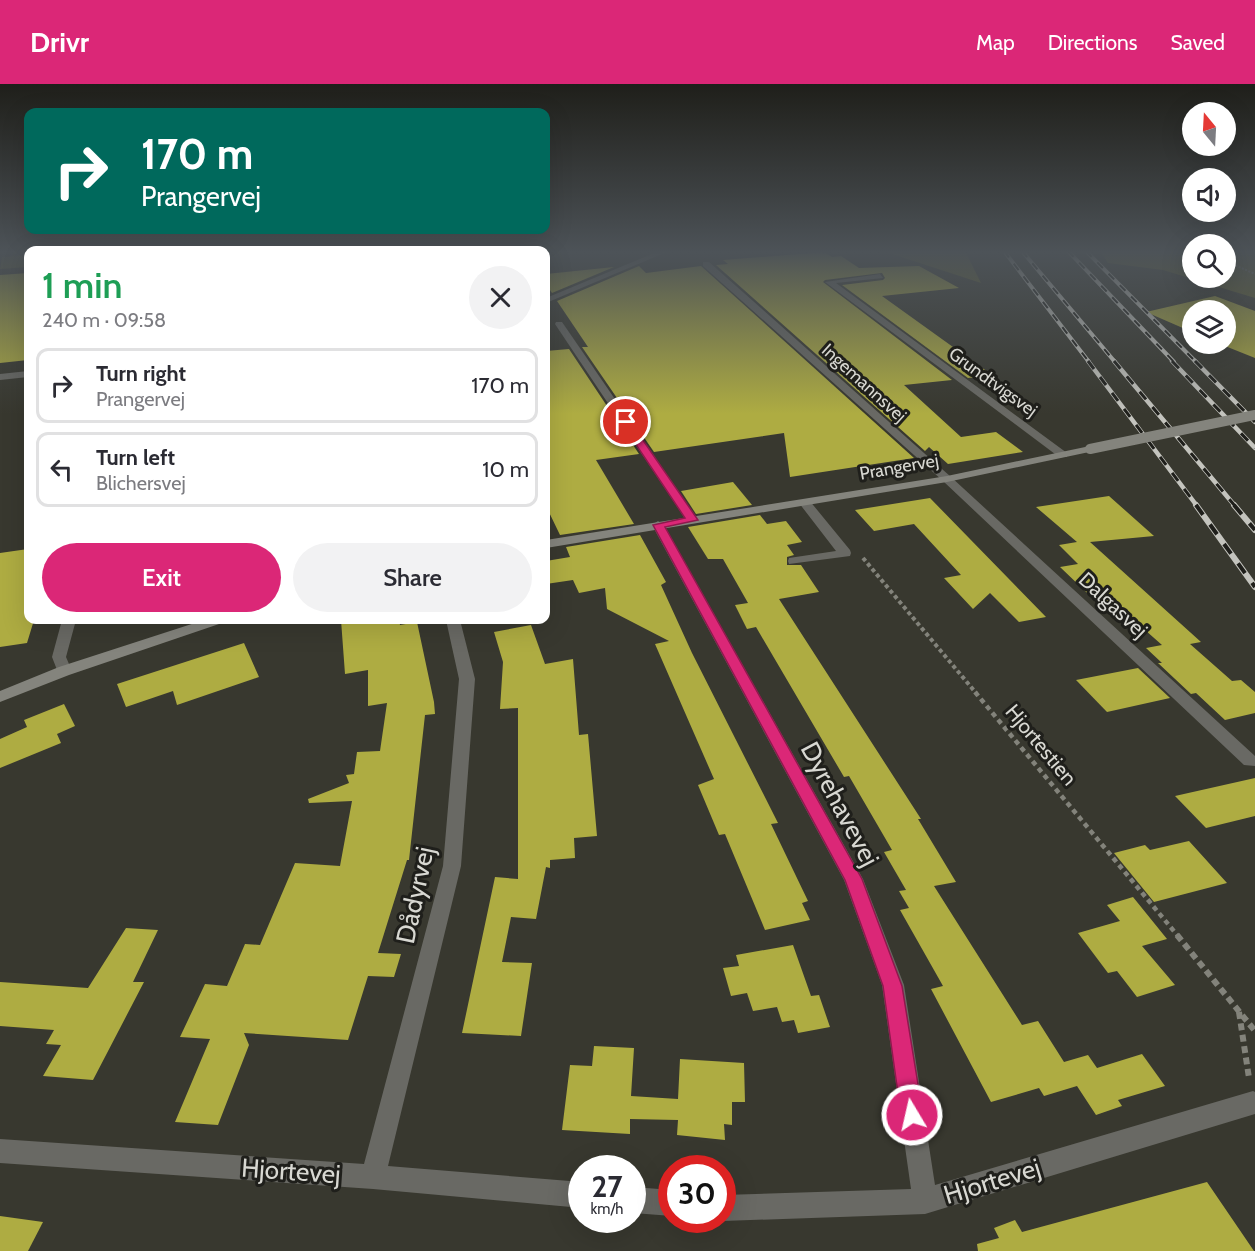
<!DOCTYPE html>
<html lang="en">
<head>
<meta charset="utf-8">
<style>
  :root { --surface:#fff; --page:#f2f2f3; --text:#2b2b33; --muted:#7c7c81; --line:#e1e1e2; --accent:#db2777 }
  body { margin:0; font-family:Cabin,sans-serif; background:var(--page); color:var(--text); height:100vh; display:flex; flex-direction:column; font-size:22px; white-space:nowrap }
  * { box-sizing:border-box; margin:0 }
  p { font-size:20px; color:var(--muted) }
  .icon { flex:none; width:33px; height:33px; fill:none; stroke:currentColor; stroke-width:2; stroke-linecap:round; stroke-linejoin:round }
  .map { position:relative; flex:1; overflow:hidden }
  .sheet { position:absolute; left:24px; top:162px; width:526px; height:378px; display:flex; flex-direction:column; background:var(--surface); border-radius:12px; box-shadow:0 6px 24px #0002 }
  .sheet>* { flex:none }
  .banner { position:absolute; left:24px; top:24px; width:526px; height:126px; border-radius:12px; box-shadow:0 6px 24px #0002; background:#00695c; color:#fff; overflow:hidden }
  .needle { width:39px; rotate:342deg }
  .buttons { position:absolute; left:1182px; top:18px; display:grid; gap:12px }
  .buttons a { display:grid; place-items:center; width:54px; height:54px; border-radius:50%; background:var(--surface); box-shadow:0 6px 24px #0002; font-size:30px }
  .speed { position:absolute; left:568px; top:1071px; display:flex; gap:12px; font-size:30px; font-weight:700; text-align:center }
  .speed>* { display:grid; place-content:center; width:78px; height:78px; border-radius:50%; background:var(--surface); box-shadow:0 6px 24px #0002; line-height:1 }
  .speed small { font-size:15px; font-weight:400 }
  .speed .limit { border:9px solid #d22; background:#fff; color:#111 }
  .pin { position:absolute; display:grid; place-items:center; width:51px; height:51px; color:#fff; margin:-26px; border:3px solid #fff; border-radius:50%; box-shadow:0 2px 6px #0007 }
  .me { position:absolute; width:66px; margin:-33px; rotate:351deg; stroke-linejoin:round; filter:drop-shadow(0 0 4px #0008) }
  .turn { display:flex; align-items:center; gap:21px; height:126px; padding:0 18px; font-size:27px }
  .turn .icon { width:78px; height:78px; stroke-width:2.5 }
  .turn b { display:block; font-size:42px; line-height:51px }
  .round { display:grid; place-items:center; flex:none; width:63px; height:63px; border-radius:32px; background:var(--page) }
  .overview { display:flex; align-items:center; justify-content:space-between; height:102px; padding:0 18px }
  h1 { font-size:36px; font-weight:600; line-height:45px; color:#1e9e55 }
  .cta { display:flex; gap:12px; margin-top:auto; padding:12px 18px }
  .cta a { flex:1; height:69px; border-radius:36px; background:var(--accent); color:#fff; font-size:24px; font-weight:600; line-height:69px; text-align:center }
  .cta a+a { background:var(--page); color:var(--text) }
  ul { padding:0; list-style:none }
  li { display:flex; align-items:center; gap:18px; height:75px; margin:0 12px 9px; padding:0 6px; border:3px solid var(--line); border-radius:12px }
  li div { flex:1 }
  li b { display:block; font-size:22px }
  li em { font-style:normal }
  header { display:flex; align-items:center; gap:36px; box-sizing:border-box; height:84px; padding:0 30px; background:var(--accent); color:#fff }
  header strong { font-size:28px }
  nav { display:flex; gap:33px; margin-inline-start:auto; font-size:21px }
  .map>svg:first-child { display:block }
  .green { fill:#63622b }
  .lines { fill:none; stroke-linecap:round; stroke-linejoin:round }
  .stream { fill:#232201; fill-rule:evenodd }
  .building { fill:#aeac42 }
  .path-far3 { stroke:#83837b; stroke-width:2; stroke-dasharray:2 1.5; stroke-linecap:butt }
  .path-far2 { stroke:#83837b; stroke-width:4; stroke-dasharray:4 3; stroke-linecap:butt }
  .path-far1 { stroke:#83837b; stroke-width:4.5; stroke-dasharray:5 4; stroke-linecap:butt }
  .path { stroke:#83837b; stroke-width:6; stroke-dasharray:7 4.5; stroke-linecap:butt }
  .lane { fill:#696964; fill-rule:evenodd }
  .street { fill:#696964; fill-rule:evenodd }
  .secondary { fill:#84847d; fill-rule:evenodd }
  .rail-far2-casing { stroke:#c4c4be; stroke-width:4 }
  .rail-far1-casing { stroke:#c4c4be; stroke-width:4.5 }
  .rail-casing { stroke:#c4c4be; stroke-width:6 }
  .rail-far2 { stroke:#1f1f1b; stroke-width:2; stroke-dasharray:8; stroke-linecap:butt }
  .rail-far1 { stroke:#1f1f1b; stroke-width:3; stroke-dasharray:10; stroke-linecap:butt }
  .rail { stroke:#1f1f1b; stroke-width:4; stroke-dasharray:12; stroke-linecap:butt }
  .secondary-bridge { stroke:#84847d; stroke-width:10 }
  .route { fill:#db2777; stroke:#8e194d; stroke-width:1.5 }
  .labels { text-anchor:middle; stroke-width:6; stroke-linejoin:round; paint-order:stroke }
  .far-street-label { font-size:18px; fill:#d8d8d2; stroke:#1f1f1b }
  .street-label { font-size:21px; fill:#d8d8d2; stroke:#1f1f1b }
  .near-street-label { font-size:26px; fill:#d8d8d2; stroke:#1f1f1b }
</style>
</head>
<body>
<header>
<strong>Drivr</strong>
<nav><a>Map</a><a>Directions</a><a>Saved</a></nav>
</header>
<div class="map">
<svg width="1255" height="1167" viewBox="0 0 1255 1167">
  <rect width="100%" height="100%" fill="#38382f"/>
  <g class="green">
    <polygon points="883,167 965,167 981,199"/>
    <polygon points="1100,167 1192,167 1192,194 1226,194 1226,167 1255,167 1255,214 1163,186 1108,179"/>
    <polygon points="28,171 28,183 0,185 2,173"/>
  </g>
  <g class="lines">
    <polygon class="stream" points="1176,167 1181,167 1192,172 1192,174"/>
  </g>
  <g class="building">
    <polygon points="824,168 832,173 841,172 859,184 919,182 959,204 882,212 992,291 968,294 842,201 883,196 885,194 882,189 825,196 823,198 952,296 904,301 961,353 996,348 1023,368 948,380 929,363 925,367 716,181 728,180 723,176"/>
    <polygon points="639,182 646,189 701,182 914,374 790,393 784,349 654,368 582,263 588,263 557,217"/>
    <polygon points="614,183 552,209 546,200 546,190"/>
    <polygon points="28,189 28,276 0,279 0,191"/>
    <polygon points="1215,212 1255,227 1255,274 1220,260 1226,260 1226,226 1192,226 1192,248 1146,228"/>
    <polygon points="569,265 639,370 596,376 634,440 560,451 546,422 546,267"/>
    <polygon points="733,398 752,421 696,430 681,407"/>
    <polygon points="1109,412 1154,452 1090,458 1201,558 1190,560 1232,597 1241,596 1255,608 1255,629 1225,636 1196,609 1191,610 1158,579 1162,579 1146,564 1162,561 1120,524 1105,526 1060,483 1078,480 1059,461 1077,458 1036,423"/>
    <polygon points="930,414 1046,533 1019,538 990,509 973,525 944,494 961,491 914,440 874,447 855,426"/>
    <polygon points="760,431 767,440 786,437 802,458 787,461 794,471 787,473 787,481 801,481 819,508 779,515 921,735 918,735 956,798 934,802 1022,941 1038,937 1064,978 1088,971 1097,984 1142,970 1165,1002 1118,1016 1122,1022 1096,1031 1077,1002 1044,1012 1039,1004 991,1018 931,905 943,902 900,826 909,824 899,807 906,806 884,768 892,766 849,692 844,693 756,543 747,545 735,521 748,519 723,475 708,475 688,443"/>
    <polygon points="640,451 666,498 661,501 692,569 778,739 771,740 808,817 802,819 810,836 765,846 725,750 719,751 698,701 714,695 655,560 669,557 607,525 605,504 579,509 573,496 546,500 546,477 570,473 566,463"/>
    <polygon points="28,465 28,536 34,536 27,559 0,563 0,469"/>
    <polygon points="341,536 399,536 400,541 417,538 434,618 435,630 425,631 409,776 407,776 378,869 401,870 394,893 368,892 348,956 244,949 249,961 218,1041 175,1038 210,955 180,953 205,900 227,902 245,860 260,861 295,779 340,782 352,717 309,719 308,715 349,699 346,691 354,690 357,668 380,667 387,619 368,622 368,586 345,590"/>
    <polygon points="531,541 545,580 573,575 579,651 588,650 597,752 574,754 575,774 550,776 550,784 546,783 536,835 511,833 502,878 532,879 521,952 462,949 495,793 518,795 518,624 500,625 503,578 494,548"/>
    <polygon points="244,559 259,593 177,621 173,607 126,623 117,600"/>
    <polygon points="1138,584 1170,614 1107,628 1076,596"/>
    <polygon points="64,620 75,642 57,650 61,659 0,684 0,655 27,643 24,636"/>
    <polygon points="1255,694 1255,732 1206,744 1175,712"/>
    <polygon points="1189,757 1227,799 1154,818 1114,769 1145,761 1150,766"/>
    <polygon points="1133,813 1167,855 1142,862 1175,901 1137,913 1117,887 1108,889 1078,849 1120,837 1107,821"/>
    <polygon points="126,844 158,846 133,898 144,898 93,996 43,992 61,961 46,960 54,946 0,942 0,898 88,904"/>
    <polygon points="793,861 811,912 819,911 830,943 798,949 794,936 782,938 777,923 753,927 747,909 731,912 723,884 739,882 736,871"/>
    <polygon points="594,962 634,964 631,1012 678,1015 680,975 744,979 745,1018 732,1018 732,1041 724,1040 725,1056 677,1051 678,1036 630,1035 630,1050 562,1046 570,981 592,982"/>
    <polygon points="1207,1098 1254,1167 978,1167 977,1160 999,1154 994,1144 1015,1136 1022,1148"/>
    <polygon points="0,1132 43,1138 28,1167 0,1167"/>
  </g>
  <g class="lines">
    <polyline class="path-far3" points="1226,177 1255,190"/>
    <polyline class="path-far2" points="863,474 976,609"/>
    <polyline class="path-far1" points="975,608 1178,852"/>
    <g class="path">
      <polyline points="1177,851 1255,947"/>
      <polyline points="1239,928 1249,994"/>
    </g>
    <polygon class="lane" points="805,415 809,416 850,466 851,469 850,472 789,480 788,477 789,474 836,467 799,419"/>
    <g class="street">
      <polygon points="659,167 669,167 546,219 546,214"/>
      <polygon points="703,178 709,178 951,393 1255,672 1255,682 1244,681 943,397 703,182"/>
      <polygon points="880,190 883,194 836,199 1067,369 1067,373 1059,373 825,198"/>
      <polygon points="556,238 562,238 698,436 696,439 688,439 555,240"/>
      <polygon points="28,287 28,293 0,296 0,290"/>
      <polygon points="658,437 664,441 863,795 904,901 935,1101 1253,1007 1255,1008 1255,1030 925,1130 723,1137 720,1136 723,1136 723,1111 911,1105 882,901 844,796 652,441"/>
      <polygon points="62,536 76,536 66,573 72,587 64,592 59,591 52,573"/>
      <polygon points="446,536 460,536 475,595 461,782 388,1082 582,1098 582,1124 373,1105 0,1079 0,1055 364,1080 443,782 459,595"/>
      <polygon points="633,1103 672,1106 672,1132 633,1129"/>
    </g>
    <g class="secondary">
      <polygon points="1090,362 1094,363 1094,367 947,398 546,464 546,456 947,392"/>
      <polygon points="204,536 224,536 222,539 69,591 0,618 0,607 59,583"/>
    </g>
    <defs>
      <g id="rail-far2">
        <polyline points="1004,167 1089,278"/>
        <polyline points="1022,167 1115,278"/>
        <polyline points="1068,167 1174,278"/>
        <polyline points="1086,167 1196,278"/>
      </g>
      <g id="rail-far1">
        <polyline points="1088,277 1197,422"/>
        <polyline points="1114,277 1235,422"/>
        <polyline points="1172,277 1255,364"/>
        <polyline points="1195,277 1255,338"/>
      </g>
      <g id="rail">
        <polyline points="1196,421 1255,503"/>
        <polyline points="1234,421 1255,446"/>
      </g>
    </defs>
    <use href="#rail-far2" class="rail-far2-casing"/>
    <use href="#rail-far1" class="rail-far1-casing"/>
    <use href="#rail" class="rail-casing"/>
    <use href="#rail-far2" class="rail-far2"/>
    <use href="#rail-far1" class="rail-far1"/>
    <use href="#rail" class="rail"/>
    <polyline class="secondary-bridge" points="1090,365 1255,331"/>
  </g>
  <linearGradient id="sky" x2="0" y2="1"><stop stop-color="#1f1f1a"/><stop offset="0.51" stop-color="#4d5358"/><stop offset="1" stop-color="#4d5358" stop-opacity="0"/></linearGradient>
  <rect width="1255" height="330" fill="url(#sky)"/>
  <polygon class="route" points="626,335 629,336 698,436 665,443 862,795 902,902 923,1031 919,1039 912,1042 904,1039 901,1031 883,902 845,796 653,441 685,434 621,338"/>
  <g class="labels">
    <g class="far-street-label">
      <text transform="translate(993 298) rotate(36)" y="6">Grundtvigsvej</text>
      <text transform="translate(864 299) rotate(42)" y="6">Ingemannsvej</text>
      <text transform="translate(899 383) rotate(-10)" y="6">Prangervej</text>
    </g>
    <g class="street-label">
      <text transform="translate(1113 521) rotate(43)" y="7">Dalgasvej</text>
      <text transform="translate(1041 661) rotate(50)" y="7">Hjortestien</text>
    </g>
    <g class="near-street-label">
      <text transform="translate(840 720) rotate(62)" y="9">Dyrehavevej</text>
      <text transform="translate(415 811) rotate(-78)" y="9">Dådyrvej</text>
      <text transform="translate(291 1087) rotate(4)" y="9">Hjortevej</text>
      <text transform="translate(992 1097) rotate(-17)" y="9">Hjortevej</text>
    </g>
  </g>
</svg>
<div class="buttons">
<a><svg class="needle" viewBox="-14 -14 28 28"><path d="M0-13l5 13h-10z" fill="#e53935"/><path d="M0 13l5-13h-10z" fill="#7c7c81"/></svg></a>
<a><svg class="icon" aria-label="sound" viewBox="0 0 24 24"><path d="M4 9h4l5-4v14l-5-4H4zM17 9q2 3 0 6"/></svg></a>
<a><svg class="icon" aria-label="search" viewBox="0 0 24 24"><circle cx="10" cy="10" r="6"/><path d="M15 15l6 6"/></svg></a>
<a><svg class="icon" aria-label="layers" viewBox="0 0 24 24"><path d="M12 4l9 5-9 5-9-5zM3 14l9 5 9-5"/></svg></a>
</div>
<div class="speed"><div>27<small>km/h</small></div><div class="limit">30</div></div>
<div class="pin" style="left:626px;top:338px;background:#d93025"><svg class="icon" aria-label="arrive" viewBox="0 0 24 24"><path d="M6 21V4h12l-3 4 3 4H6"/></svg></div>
<svg class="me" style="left:912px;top:1031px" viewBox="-20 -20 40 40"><circle r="17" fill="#db2777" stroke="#fff" stroke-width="3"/><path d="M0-11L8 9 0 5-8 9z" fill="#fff"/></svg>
<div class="banner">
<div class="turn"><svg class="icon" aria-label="right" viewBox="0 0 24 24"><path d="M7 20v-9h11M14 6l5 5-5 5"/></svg><div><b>170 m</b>Prangervej</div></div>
</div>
<section class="sheet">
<div class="overview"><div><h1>1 min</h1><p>240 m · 09:58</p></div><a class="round"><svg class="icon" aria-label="close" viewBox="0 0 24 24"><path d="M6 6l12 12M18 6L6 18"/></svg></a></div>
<ul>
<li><svg class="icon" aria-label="right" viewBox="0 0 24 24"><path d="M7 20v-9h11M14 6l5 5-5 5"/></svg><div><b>Turn right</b><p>Prangervej</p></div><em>170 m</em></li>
<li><svg class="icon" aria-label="left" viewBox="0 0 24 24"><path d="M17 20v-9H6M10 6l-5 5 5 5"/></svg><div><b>Turn left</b><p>Blichersvej</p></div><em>10 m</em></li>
</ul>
<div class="cta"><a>Exit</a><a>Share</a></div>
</section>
</div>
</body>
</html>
